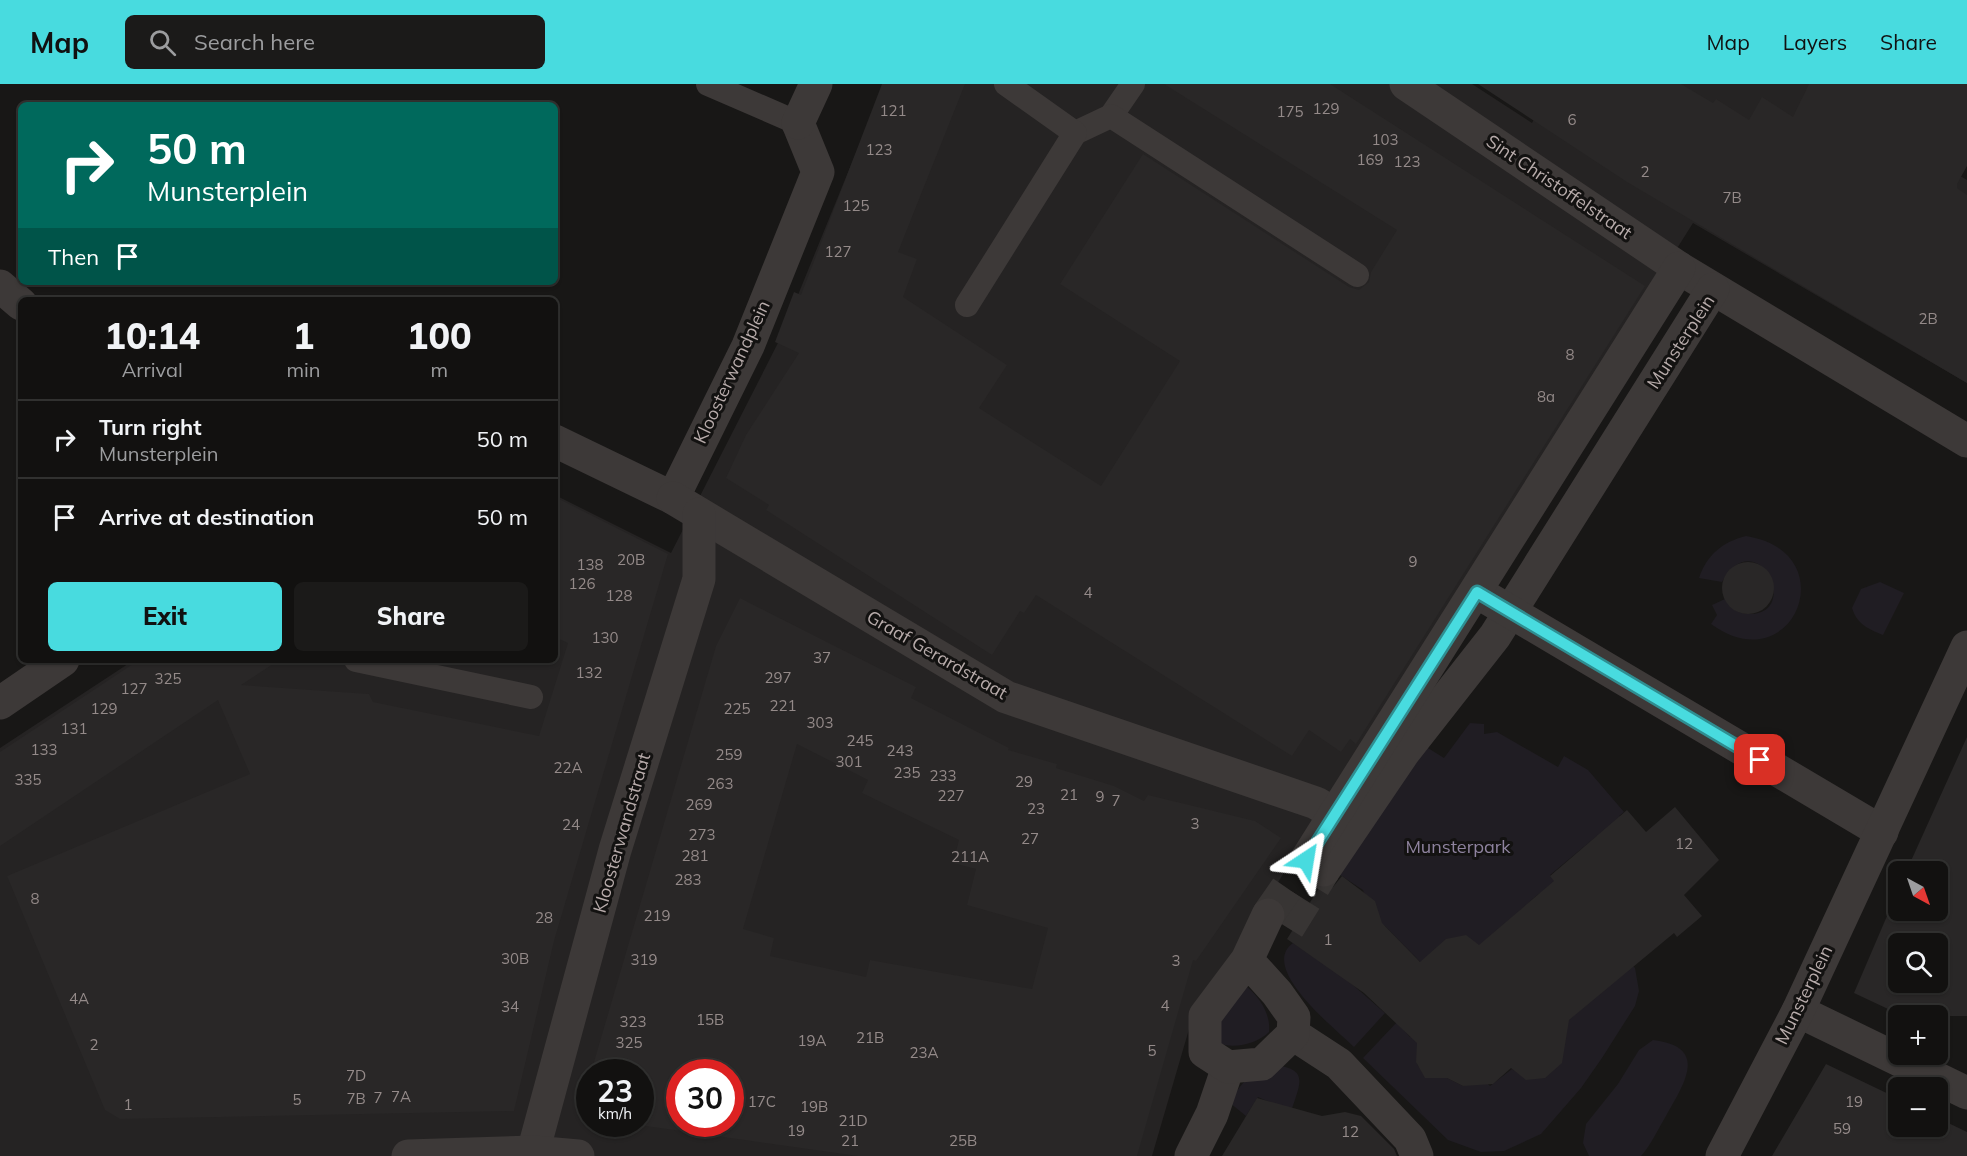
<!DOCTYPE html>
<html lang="en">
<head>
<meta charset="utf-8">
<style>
  :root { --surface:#121110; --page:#1b1a19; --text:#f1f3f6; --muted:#9c9d9f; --line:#313130; --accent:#48dbdf }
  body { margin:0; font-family:Mulish,sans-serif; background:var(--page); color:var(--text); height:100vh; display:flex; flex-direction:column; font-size:22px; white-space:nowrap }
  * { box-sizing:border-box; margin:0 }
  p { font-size:20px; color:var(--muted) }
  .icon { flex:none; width:33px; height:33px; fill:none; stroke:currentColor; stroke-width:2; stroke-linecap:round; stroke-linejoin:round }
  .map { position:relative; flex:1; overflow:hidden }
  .drawer { position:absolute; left:18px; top:213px; width:540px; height:366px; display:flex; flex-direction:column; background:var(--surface); border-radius:9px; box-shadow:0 2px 4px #0004,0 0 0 2px var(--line) }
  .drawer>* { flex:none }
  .guide { position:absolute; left:18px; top:18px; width:540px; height:183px; border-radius:9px; box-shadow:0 2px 4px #0004,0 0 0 2px var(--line); background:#00695c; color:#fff; overflow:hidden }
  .needle { width:39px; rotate:140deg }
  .fabs { position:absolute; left:1888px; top:777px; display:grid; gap:12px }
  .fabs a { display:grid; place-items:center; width:60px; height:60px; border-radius:9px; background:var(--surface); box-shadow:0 2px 4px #0004,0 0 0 2px var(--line); font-size:30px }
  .speed { position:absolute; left:576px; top:975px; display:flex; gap:12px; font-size:30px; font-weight:700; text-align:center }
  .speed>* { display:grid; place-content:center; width:78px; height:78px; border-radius:50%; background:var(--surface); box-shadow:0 2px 4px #0004,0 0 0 2px var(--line); line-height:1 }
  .speed small { font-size:15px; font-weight:400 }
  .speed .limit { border:9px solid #d22; background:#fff; color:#111 }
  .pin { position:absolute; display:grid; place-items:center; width:51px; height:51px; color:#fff; margin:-26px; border-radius:12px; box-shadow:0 3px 9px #0006 }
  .me { position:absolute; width:66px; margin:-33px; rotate:33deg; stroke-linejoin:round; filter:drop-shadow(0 0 4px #0008) }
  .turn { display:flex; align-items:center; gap:21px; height:126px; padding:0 30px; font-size:27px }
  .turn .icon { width:78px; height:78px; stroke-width:2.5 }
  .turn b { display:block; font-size:42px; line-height:51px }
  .then { display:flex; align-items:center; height:57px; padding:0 30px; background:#0003; gap:12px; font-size:22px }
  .eta { display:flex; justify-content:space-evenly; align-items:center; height:102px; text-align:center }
  .eta b { font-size:36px; font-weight:800; line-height:42px }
  .button { display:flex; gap:12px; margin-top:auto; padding:12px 30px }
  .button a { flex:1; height:69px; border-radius:9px; background:var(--accent); color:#111; font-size:24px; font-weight:800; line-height:69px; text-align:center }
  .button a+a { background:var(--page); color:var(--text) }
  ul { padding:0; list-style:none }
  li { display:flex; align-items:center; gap:18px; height:78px; padding:0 30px; border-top:2px solid var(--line) }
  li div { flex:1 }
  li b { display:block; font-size:22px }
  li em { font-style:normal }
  header { display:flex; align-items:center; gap:36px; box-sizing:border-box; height:84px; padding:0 30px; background:var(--accent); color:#111 }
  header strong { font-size:28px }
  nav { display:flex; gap:33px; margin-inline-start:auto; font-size:21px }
  .search { width:420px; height:54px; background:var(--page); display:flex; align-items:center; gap:15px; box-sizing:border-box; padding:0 21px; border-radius:9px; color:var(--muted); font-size:22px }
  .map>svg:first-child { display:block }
  .built { fill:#252323; fill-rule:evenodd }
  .green { fill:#201d23 }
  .building { fill:#292727; fill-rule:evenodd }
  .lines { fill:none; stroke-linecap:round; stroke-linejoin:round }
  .pedestrian-tunnel { stroke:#383534; stroke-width:33; stroke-dasharray:33 16; stroke-linecap:butt }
  .minor-tunnel { stroke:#383534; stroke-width:33; stroke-dasharray:33 16; stroke-linecap:butt }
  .service { stroke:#3d3938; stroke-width:24 }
  .pedestrian { stroke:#3d3938; stroke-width:33 }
  .minor { stroke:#3d3938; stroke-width:33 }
  .route-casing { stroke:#2f8e91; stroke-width:15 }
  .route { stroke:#48dbdf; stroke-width:10 }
  .labels { text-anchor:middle; stroke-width:6; stroke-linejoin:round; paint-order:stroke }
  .number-label { font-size:15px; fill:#948a89 }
  .street-label { font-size:18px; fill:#b7abaa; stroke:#131211 }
  .park-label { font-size:18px; fill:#8f839f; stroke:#131211 }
</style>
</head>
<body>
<header>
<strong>Map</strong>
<div class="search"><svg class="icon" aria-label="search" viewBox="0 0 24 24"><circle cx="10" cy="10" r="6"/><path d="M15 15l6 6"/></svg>Search here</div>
<nav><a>Map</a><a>Layers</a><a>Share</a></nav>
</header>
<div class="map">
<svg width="1967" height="1072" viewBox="0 0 1967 1072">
  <rect width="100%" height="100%" fill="#181716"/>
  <path class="built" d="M 884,0 L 1472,0 L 1532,39 L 1553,0 L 1967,0 L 1945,83 L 1967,96 L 1967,299 L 1693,139 L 1192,935 L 1152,1072 L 0,1072 L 0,664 L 134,576 L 555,576 L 555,411 L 671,469 L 780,255 ZM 590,988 L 640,988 L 640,1040 L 590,1040 ZM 680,988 L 730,988 L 730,1040 L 680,1040 Z"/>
  <g class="green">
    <path d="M 1746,452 C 1847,468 1793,600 1711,540 L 1717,531 L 1712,521 L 1725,515 C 1732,526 1739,530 1752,530 C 1801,527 1756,438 1722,498 L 1699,494 C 1707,471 1722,458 1746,452 Z"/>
    <path d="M 1880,498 L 1904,509 L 1883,551 C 1868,545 1857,540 1852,524 L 1861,505 Z"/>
    <polygon points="1470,639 1484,640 1484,650 1497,648 1558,683 1564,672 1588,686 1624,728 1619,732 1621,734 1599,754 1597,752 1550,791 1556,798 1542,811 1540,809 1535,813 1481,863 1426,884 1385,842 1372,835 1363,806 1337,789 1420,659 1444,674"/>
    <path d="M 1293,859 L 1345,894 L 1385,929 L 1354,963 C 1336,945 1258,884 1293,859 Z"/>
    <polygon points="1631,880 1635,884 1639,907 1635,922 1602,974 1581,1004 1541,1050 1504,1067 1481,1068 1448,1056 1363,974 1397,938 1410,953 1415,947 1420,966 1417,980 1426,993 1443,992 1463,1002 1473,999 1479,991 1490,1002 1512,985 1528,995 1555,948"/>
    <path d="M 1246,902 C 1260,913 1271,931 1269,948 C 1257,960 1232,966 1216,958 L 1224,921 Z"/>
    <path d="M 1653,956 C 1710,963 1684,1000 1666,1032 C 1658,1045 1651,1061 1641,1072 L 1589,1072 L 1583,1059 L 1586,1040 L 1618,1000 L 1639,966 Z"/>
    <path d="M 1274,981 C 1311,985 1299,1001 1291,1028 L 1258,1013 L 1246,1032 L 1230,1019 C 1242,995 1250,992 1274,981 Z"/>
  </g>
  <g class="building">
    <polygon points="882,0 965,0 898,168 917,175 903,213 1007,281 979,324 1101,402 1180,277 1060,200 1143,70 1349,203 1359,206 1369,198 1371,188 1397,146 1164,0 1330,0 1645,202 1356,660 1350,655 1341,668 1309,646 1292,672 1036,511 1024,529 1020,527 992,571 766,426 769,421 726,394 746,351 799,269 775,258 794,208 801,211"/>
    <polygon points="1478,0 1681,0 1713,19 1716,15 1749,36 1762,13 1793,33 1809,0 1967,0 1967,82 1957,100 1957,104 1967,111 1967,299 1627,98"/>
    <polygon points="555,413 668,470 554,857 514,1027 120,1035 105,1026 7,792 250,690 218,616 0,762 0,668 139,576 279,576 241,601 369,610 373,618 539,652 568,559 555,553"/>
    <circle cx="1748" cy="504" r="26"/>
    <path d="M 740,514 L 916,603 L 911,614 L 1009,664 L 1008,666 L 1057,680 L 1056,684 L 1114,702 L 1144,717 L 1148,711 L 1255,737 L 1281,754 L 1196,877 L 1193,876 L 1137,1072 L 858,1072 L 632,1040 L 640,1040 L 640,988 L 591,988 L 716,562 ZM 797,660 L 868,696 L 862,709 L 959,756 L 953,779 L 976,785 L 967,821 L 1048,844 L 1032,905 L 870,876 L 866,893 L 770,872 L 774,854 L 743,845 ZM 680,988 L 730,988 L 730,1040 L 680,1040 Z"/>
    <path d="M 1967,653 L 1967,932 L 1903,932 L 1854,909 L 1899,804 L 1899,826 L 1938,826 L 1938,788 L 1906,788 ZM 1899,860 L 1938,860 L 1938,898 L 1899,898 Z"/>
    <polygon points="1675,723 1719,776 1684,811 1702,832 1677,853 1674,849 1569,936 1562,979 1545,994 1526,996 1511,984 1493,1000 1463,1002 1447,994 1425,994 1416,978 1417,959 1364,909 1287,855 1319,804 1333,803 1342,792 1375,817 1382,839 1420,878 1446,855 1466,851 1479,861 1554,797 1550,792 1627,726 1646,748"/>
    <polygon points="1826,980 1899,1015 1899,1042 1938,1042 1938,1034 1967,1048 1967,1072 1772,1072"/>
    <polygon points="590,994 590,1034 579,1032"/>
    <polygon points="1257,1014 1322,1032 1345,1028 1361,1032 1394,1065 1397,1072 1222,1072"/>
  </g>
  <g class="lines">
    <polyline class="pedestrian-tunnel" points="1288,844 1324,786"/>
    <polyline class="minor-tunnel" points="1268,831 1306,776"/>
    <g class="service">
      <polyline points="708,0 798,39"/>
      <polyline points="1111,32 1133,0"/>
      <polyline points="1075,49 1111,32 1357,191"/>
      <polyline points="967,221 1075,49 1006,0"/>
      <polyline points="356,576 531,613"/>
    </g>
    <g class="pedestrian">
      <polyline points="1406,0 1679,184 1967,357"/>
      <polyline points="555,357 673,414 748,262 818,88 798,39"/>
      <polyline points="673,414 1006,613 1316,719 1353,741"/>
      <polyline points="1324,786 1404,668 1495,552 1713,205"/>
      <polyline points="1293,950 1339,980 1410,1055 1417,1072"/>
      <polyline points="533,1068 615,766 699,495 699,430"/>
      <polyline points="408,1072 533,1068 578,1072"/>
      <polyline points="1191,1072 1212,1030 1228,983"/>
    </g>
    <g class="minor">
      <polyline points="798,39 816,0"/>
      <polyline points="0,202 21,220"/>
      <polyline points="1477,508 1882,748"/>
      <polyline points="0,619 63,576"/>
      <polyline points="1306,776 1679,184"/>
      <polyline points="1247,876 1277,909 1294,933 1293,950 1262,980 1228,983 1205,968 1205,932 1247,876 1268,831"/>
      <polyline points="1798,927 1967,1009"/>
      <polyline points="1722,1072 1798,927 1967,563"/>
    </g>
  </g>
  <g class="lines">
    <defs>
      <polyline id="route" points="1306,776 1477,508 1760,676"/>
    </defs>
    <use href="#route" class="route-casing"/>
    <use href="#route" class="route"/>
  </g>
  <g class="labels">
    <g class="number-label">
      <text x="1326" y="30">129</text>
      <text x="893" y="32">121</text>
      <text x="1290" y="33">175</text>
      <text x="1572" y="41">6</text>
      <text x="1385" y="61">103</text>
      <text x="879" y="71">123</text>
      <text x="1370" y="81">169</text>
      <text x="1407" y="83">123</text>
      <text x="1645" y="93">2</text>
      <text x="1732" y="119">7B</text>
      <text x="856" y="127">125</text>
      <text x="838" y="173">127</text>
      <text x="1928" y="240">2B</text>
      <text x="1570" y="276">8</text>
      <text x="1546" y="318">8a</text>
      <text x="631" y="481">20B</text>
      <text x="1413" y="483">9</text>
      <text x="590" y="486">138</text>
      <text x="582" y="505">126</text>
      <text x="1088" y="514">4</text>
      <text x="619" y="517">128</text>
      <text x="605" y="559">130</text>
      <text x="822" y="579">37</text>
      <text x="589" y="594">132</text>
      <text x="778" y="599">297</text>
      <text x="168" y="600">325</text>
      <text x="134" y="610">127</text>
      <text x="783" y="627">221</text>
      <text x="104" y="630">129</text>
      <text x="737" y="630">225</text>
      <text x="820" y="644">303</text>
      <text x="74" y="650">131</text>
      <text x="860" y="662">245</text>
      <text x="44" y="671">133</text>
      <text x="900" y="672">243</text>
      <text x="729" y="676">259</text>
      <text x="849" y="683">301</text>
      <text x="568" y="689">22A</text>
      <text x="907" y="694">235</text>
      <text x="943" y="697">233</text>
      <text x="28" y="701">335</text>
      <text x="1024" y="703">29</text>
      <text x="720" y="705">263</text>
      <text x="1069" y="716">21</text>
      <text x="951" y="717">227</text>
      <text x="1100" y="718">9</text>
      <text x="1116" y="722">7</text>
      <text x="699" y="726">269</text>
      <text x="1036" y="730">23</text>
      <text x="1195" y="745">3</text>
      <text x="571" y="746">24</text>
      <text x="702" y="756">273</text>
      <text x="1030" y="760">27</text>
      <text x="1684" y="765">12</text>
      <text x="695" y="777">281</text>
      <text x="970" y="778">211A</text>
      <text x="688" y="801">283</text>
      <text x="35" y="820">8</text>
      <text x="657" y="837">219</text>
      <text x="544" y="839">28</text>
      <text x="1328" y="861">1</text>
      <text x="515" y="880">30B</text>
      <text x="644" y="881">319</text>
      <text x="1176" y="882">3</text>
      <text x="79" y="920">4A</text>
      <text x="1165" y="927">4</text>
      <text x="510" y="928">34</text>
      <text x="710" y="941">15B</text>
      <text x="633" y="943">323</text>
      <text x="870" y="959">21B</text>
      <text x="812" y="962">19A</text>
      <text x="629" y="964">325</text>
      <text x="94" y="966">2</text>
      <text x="1152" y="972">5</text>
      <text x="924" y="974">23A</text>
      <text x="356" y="997">7D</text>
      <text x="401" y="1018">7A</text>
      <text x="378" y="1019">7</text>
      <text x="356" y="1020">7B</text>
      <text x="297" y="1021">5</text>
      <text x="762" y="1023">17C</text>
      <text x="1854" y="1023">19</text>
      <text x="128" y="1026">1</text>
      <text x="814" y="1028">19B</text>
      <text x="853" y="1042">21D</text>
      <text x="1842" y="1050">59</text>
      <text x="796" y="1052">19</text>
      <text x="1350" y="1053">12</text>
      <text x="850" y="1062">21</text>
      <text x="963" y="1062">25B</text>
    </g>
    <g class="street-label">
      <text transform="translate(1559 103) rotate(34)" y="6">Sint Christoffelstraat</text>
      <text transform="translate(1681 258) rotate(-57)" y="6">Munsterplein</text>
      <text transform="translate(732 288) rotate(-65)" y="6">Kloosterwandplein</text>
      <text transform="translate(937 571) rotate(30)" y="6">Graaf Gerardstraat</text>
      <text transform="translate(622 749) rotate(-74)" y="6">Kloosterwandstraat</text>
      <text transform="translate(1804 911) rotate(-64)" y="6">Munsterplein</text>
    </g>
    <g class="park-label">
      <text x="1458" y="769">Munsterpark</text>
    </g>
  </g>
</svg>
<div class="fabs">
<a><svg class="needle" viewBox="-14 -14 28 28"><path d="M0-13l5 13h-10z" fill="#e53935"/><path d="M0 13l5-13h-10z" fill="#9c9d9f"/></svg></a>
<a><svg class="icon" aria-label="search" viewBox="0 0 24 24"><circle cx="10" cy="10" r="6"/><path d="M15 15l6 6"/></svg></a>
<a>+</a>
<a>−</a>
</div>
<div class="speed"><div>23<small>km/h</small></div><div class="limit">30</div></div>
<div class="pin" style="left:1760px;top:676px;background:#d93025"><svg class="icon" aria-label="arrive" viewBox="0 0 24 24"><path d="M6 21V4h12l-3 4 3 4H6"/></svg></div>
<svg class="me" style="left:1306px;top:776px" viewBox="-20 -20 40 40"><path d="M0-17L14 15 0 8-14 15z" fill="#48dbdf" stroke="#fff" stroke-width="4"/></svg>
<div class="guide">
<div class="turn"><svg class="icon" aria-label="right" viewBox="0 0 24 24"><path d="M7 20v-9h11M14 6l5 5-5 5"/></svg><div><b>50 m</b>Munsterplein</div></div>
<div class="then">Then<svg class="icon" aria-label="arrive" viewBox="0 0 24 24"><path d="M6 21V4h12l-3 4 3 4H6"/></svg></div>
</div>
<section class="drawer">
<div class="eta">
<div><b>10:14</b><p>Arrival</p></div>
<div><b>1</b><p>min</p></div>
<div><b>100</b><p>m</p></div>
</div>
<ul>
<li><svg class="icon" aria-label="right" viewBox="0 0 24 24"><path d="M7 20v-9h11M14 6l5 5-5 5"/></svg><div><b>Turn right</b><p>Munsterplein</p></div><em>50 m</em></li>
<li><svg class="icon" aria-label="arrive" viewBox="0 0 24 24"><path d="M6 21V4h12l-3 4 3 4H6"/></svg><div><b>Arrive at destination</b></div><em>50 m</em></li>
</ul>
<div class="button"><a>Exit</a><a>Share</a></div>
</section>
</div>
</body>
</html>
